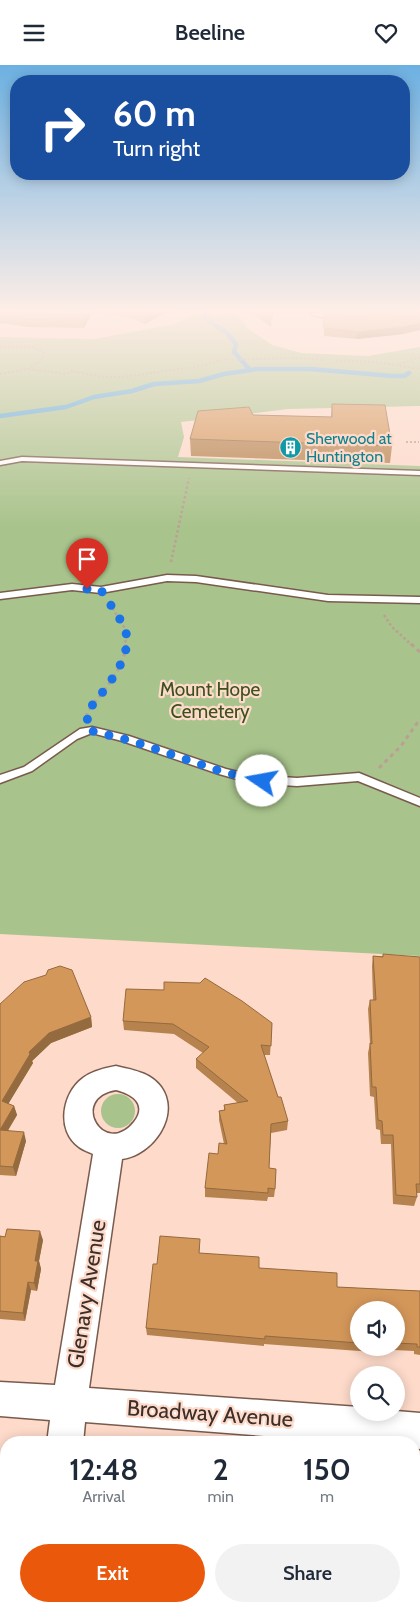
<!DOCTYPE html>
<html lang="en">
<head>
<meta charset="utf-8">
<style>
  :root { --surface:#fff; --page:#f2f2f3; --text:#1f2937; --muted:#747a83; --accent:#ea580c }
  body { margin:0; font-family:Cabin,sans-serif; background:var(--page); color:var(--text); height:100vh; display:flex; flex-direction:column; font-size:19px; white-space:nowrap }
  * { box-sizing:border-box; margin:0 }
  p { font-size:16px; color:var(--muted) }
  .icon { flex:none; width:28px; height:28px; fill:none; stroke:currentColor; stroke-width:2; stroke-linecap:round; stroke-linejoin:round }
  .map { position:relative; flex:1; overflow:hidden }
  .details { position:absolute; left:0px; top:1371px; width:420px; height:176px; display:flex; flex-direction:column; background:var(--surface); border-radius:20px 20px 0 0; box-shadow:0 2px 12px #0003 }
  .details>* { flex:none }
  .guide { position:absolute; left:10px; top:10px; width:400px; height:105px; border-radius:20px; box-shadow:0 2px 12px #0003; background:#1a4fa0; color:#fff; overflow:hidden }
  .controls { position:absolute; left:350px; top:1236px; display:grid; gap:10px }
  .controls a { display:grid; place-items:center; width:55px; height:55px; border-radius:50%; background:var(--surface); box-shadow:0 2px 12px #0003; font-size:25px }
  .pin { position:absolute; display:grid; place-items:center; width:42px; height:42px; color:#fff; margin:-51px -21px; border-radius:50% 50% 50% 0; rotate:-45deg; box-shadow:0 0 5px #0007 }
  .pin .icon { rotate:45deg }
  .me { position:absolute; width:55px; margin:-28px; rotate:282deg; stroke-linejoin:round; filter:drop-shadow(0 0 4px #0008) }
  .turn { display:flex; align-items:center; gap:18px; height:105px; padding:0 20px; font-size:22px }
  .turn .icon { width:65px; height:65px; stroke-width:2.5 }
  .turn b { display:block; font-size:35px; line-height:42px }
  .eta { display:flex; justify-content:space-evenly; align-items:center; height:85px; text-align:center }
  .eta b { font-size:30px; font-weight:600; line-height:35px }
  .button { display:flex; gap:10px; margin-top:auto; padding:10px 20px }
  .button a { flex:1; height:58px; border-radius:30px; background:var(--accent); color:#fff; font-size:20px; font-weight:600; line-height:58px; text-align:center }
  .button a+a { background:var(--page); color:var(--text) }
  header { display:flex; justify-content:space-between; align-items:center; height:65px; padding:0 20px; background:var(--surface); font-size:22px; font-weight:600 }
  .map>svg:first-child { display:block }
  .green { fill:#a8c38b }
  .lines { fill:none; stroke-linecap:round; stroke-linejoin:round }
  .stream { stroke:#53aad8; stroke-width:4.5 }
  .service-casing { stroke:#795b4d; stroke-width:3 }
  .minor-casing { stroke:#795b4d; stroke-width:3 }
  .path-far2 { stroke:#bb9f93; stroke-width:2; stroke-dasharray:2 2; stroke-linecap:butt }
  .path-far1 { stroke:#bb9f93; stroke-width:2.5; stroke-dasharray:2.5 2.5; stroke-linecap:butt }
  .path { stroke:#bb9f93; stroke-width:3; stroke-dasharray:4 4; stroke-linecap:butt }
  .service { fill:#fff; fill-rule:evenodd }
  .minor { fill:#fff; fill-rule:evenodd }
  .wall { fill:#b6824d; fill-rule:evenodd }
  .shaded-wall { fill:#946a3f }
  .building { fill:#d4975a; stroke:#946a3f }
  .route { stroke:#1a73e8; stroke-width:9; stroke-dasharray:0 16.2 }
  .labels { text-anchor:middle; stroke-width:4.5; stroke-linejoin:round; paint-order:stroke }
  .far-culture-label { font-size:16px; fill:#0d838f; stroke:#fddaca; text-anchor:start }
  .park-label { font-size:19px; fill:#3b511c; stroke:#fddaca }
  .near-street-label { font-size:22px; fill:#3c2f29; stroke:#fddaca }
</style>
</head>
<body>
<header><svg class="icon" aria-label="menu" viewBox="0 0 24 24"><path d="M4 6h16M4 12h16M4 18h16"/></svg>Beeline<svg class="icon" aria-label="heart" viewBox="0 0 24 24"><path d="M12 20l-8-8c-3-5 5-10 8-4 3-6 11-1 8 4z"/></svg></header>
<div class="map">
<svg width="420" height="1547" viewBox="0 0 420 1547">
  <rect width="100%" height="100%" fill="#fddaca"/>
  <g class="green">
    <polygon points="194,249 237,248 247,263 272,280 301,288 368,291 420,282 420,341 288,344 181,357 184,372 178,392 420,401 420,891 0,869 0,272 94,274 175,259"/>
    <circle cx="118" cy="1046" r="17"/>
  </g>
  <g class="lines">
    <g class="stream">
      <polyline points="205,248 205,253 227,268 236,279 234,287 250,305"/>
      <polyline points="0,351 66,342 94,332 132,326 154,319 199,316 224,309 257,304 310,304 393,311 404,311 409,308"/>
    </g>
    <defs>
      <g id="service">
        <polygon points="22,392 420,406 420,410 22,396 0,400 0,396"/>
        <polygon points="167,510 196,511 328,530 420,532 420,538 328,536 196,517 167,516 101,528 72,525 0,534 0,528 72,519 101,522"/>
        <polygon points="92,662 129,671 226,704 251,710 297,713 359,708 420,733 420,741 358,716 297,721 251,718 219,709 122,676 92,668 77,674 32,706 0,718 0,710 24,702 80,664"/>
      </g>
      <g id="minor">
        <path d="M 312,248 L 393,248 L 392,250 C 366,257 339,257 313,250 Z"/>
        <path d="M 116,1001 C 132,1005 150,1007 161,1022 C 181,1050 153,1090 122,1094 L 89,1323 L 359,1342 L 359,1348 L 396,1348 L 396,1346 L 420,1348 L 420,1384 L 414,1383 L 414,1378 L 355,1378 L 85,1357 L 83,1378 L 47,1378 L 50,1355 L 0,1351 L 0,1317 L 55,1320 L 93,1089 C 89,1087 83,1085 79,1082 C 56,1066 62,1028 83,1013 C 92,1006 105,1003 116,1001 ZM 116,1025 C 132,1029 148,1039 134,1057 C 104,1094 68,1033 116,1025 Z"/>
        <polygon points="21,1541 61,1541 60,1547 20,1547"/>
      </g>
    </defs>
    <use href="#service" class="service-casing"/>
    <use href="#minor" class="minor-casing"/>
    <g class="path-far2">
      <polyline points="0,282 33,282 43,287 44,290 40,296 28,304"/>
      <polyline points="399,299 420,292"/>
      <polyline points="0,309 28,304 66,309 72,306 102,312 123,312 201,301 221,295 290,293 376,297 420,304"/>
      <polyline points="406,377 419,377"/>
    </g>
    <g class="path-far1">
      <polyline points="171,497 189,413"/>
      <polyline points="110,539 124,562 126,581"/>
      <polyline points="384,550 392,562 413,581"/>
    </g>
    <g class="path">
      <polyline points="411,579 420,587"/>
      <path d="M 87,652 L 87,647 C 102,627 124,605 126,579"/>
      <polyline points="379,703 401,681 420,654"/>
    </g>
    <use href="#service" class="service"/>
    <use href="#minor" class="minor"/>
  </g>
  <g class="wall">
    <polygon points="0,248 92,248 84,263 27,262 1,258 0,260"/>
    <polygon points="105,248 165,248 145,259 134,254"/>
    <polygon points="251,248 272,248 271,262"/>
    <polygon points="323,248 363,250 403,269 357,274 324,271"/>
    <polygon points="332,339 392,381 390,398 191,391 190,374 253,350 331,352"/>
    <polygon points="373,891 420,892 420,1128 417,1128 417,1132 414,1141 393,1139 391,1079 381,1079 380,1065 376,1064 374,1032 370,1031 368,988 370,978 368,944 370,935 373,935 372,901"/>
    <polygon points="0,939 91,952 92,962 51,978 32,996 33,998 8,1039 14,1041 17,1050 8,1065 26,1076 16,1111 0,1110"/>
    <polygon points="123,956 272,958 270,990 264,990 278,1032 288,1056 287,1065 271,1068 269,1103 275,1124 274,1132 268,1132 267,1136 205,1132 205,1123 218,1089 224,1079 219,1055 219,1046 224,1045 224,1040 238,1038 196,1003 196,994 203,988 174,969 124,965"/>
    <polygon points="0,1171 43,1175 39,1196 41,1204 37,1226 31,1225 25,1256 0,1254"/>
    <path d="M 200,1182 L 199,1188 L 337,1222 L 420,1226 L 420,1290 L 414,1289 L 414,1286 L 374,1284 L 373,1287 L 264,1279 L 264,1281 L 147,1270 L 146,1263 L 157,1199 ZM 359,1245 L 396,1245 L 396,1282 L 359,1282 Z"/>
  </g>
  <g class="shaded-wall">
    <polygon points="88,248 92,248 84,263 84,255"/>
    <polygon points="152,248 165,248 145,259 145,252"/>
    <polygon points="420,258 420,265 403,269 357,274 357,267"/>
    <polygon points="91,952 92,962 51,978 32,996 33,998 4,1046 2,1036 29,987 49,968"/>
    <polygon points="14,1041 17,1050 3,1074 0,1065"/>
    <polygon points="24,1067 26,1076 16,1111 13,1102"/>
    <polygon points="40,1166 43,1175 39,1196 41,1204 37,1226 34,1218 35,1196"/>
    <polygon points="28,1217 31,1225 25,1256 23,1248"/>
  </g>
  <g class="building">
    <polygon points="0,248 88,248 84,255 26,254 0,251"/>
    <polygon points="135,248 152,248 145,252"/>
    <polygon points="261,248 272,248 272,255"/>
    <polygon points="323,248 363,250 375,248 420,248 420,258 404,262 357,267 324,263"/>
    <polygon points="332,339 385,340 392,381 190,374 198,346 249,342 253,350 332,352"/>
    <polygon points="383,889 420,892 420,1119 416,1119 417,1132 396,1130 393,1070 383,1070 382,1056 378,1055 376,1022 372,1022 370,978 372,979 370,935 376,935 373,891 383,892"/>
    <polygon points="60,901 72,905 91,952 49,968 29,987 30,989 2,1036 14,1041 0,1065 24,1067 13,1102 0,1101 0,939 24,917 46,910 48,905"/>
    <polygon points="205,913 242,936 272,958 271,981 261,980 278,1032 281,1032 288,1056 271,1059 269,1103 276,1104 275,1124 268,1123 268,1128 205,1123 209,1088 218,1089 219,1078 227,1079 219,1046 225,1045 224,1040 248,1036 196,994 209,982 173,959 123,956 126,924 164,925 164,917 200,918"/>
    <polygon points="7,1164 40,1166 35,1196 38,1196 34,1218 28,1217 23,1248 0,1246 0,1171 5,1172"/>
    <polygon points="160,1171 200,1174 199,1188 259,1192 259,1203 337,1208 337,1222 420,1226 420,1282 417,1282 417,1279 396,1278 396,1245 359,1245 359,1278 265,1271 265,1274 146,1263 153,1199 157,1199"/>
    <polygon points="414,1465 415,1465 416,1473 420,1473 420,1547 170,1547 170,1541 414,1541"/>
  </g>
  <linearGradient id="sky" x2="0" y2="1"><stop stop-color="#6cb0e2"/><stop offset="0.53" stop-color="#feeee7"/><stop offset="1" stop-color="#feeee7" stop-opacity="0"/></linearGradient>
  <rect width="420" height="464" fill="url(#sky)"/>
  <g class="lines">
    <path class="route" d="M 87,524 L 101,525 C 108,537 118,549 124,562 C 137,590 103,626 87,647 L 88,665 L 132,676 L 223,707 L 262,716"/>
  </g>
  <defs>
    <symbol id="building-disc" viewBox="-11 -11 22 22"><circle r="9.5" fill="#0f9aa8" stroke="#fddaca"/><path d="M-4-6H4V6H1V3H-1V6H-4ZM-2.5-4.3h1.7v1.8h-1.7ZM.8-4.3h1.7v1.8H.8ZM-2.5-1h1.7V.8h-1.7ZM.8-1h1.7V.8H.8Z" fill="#fff"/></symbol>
  </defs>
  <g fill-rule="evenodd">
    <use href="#building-disc" x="278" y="370" width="25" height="25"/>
  </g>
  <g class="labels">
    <g class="far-culture-label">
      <text x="306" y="379">Sherwood at<tspan x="306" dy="18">Huntington</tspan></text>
    </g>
    <g class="park-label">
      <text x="210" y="631">Mount Hope<tspan x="210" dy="22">Cemetery</tspan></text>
    </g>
    <g class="near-street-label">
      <text transform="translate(86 1229) rotate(-81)" y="8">Glenavy Avenue</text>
      <text transform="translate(210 1348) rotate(4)" y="8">Broadway Avenue</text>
    </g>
  </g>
</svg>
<div class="controls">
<a><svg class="icon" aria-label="sound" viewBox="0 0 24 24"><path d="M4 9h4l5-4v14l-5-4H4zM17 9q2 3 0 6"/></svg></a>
<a><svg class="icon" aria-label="search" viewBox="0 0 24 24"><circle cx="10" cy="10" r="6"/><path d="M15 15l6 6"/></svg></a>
</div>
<div class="pin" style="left:87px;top:524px;background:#d93025"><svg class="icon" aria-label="arrive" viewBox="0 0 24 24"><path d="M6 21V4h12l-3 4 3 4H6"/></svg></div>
<svg class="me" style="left:262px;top:716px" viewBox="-20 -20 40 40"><circle r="19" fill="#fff"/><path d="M0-13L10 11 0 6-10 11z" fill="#1a73e8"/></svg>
<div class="guide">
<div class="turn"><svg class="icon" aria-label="right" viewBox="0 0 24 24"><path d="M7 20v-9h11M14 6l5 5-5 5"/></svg><div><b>60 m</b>Turn right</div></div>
</div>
<section class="details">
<div class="eta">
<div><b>12:48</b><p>Arrival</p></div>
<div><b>2</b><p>min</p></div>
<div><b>150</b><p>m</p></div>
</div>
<div class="button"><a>Exit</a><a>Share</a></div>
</section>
</div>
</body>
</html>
